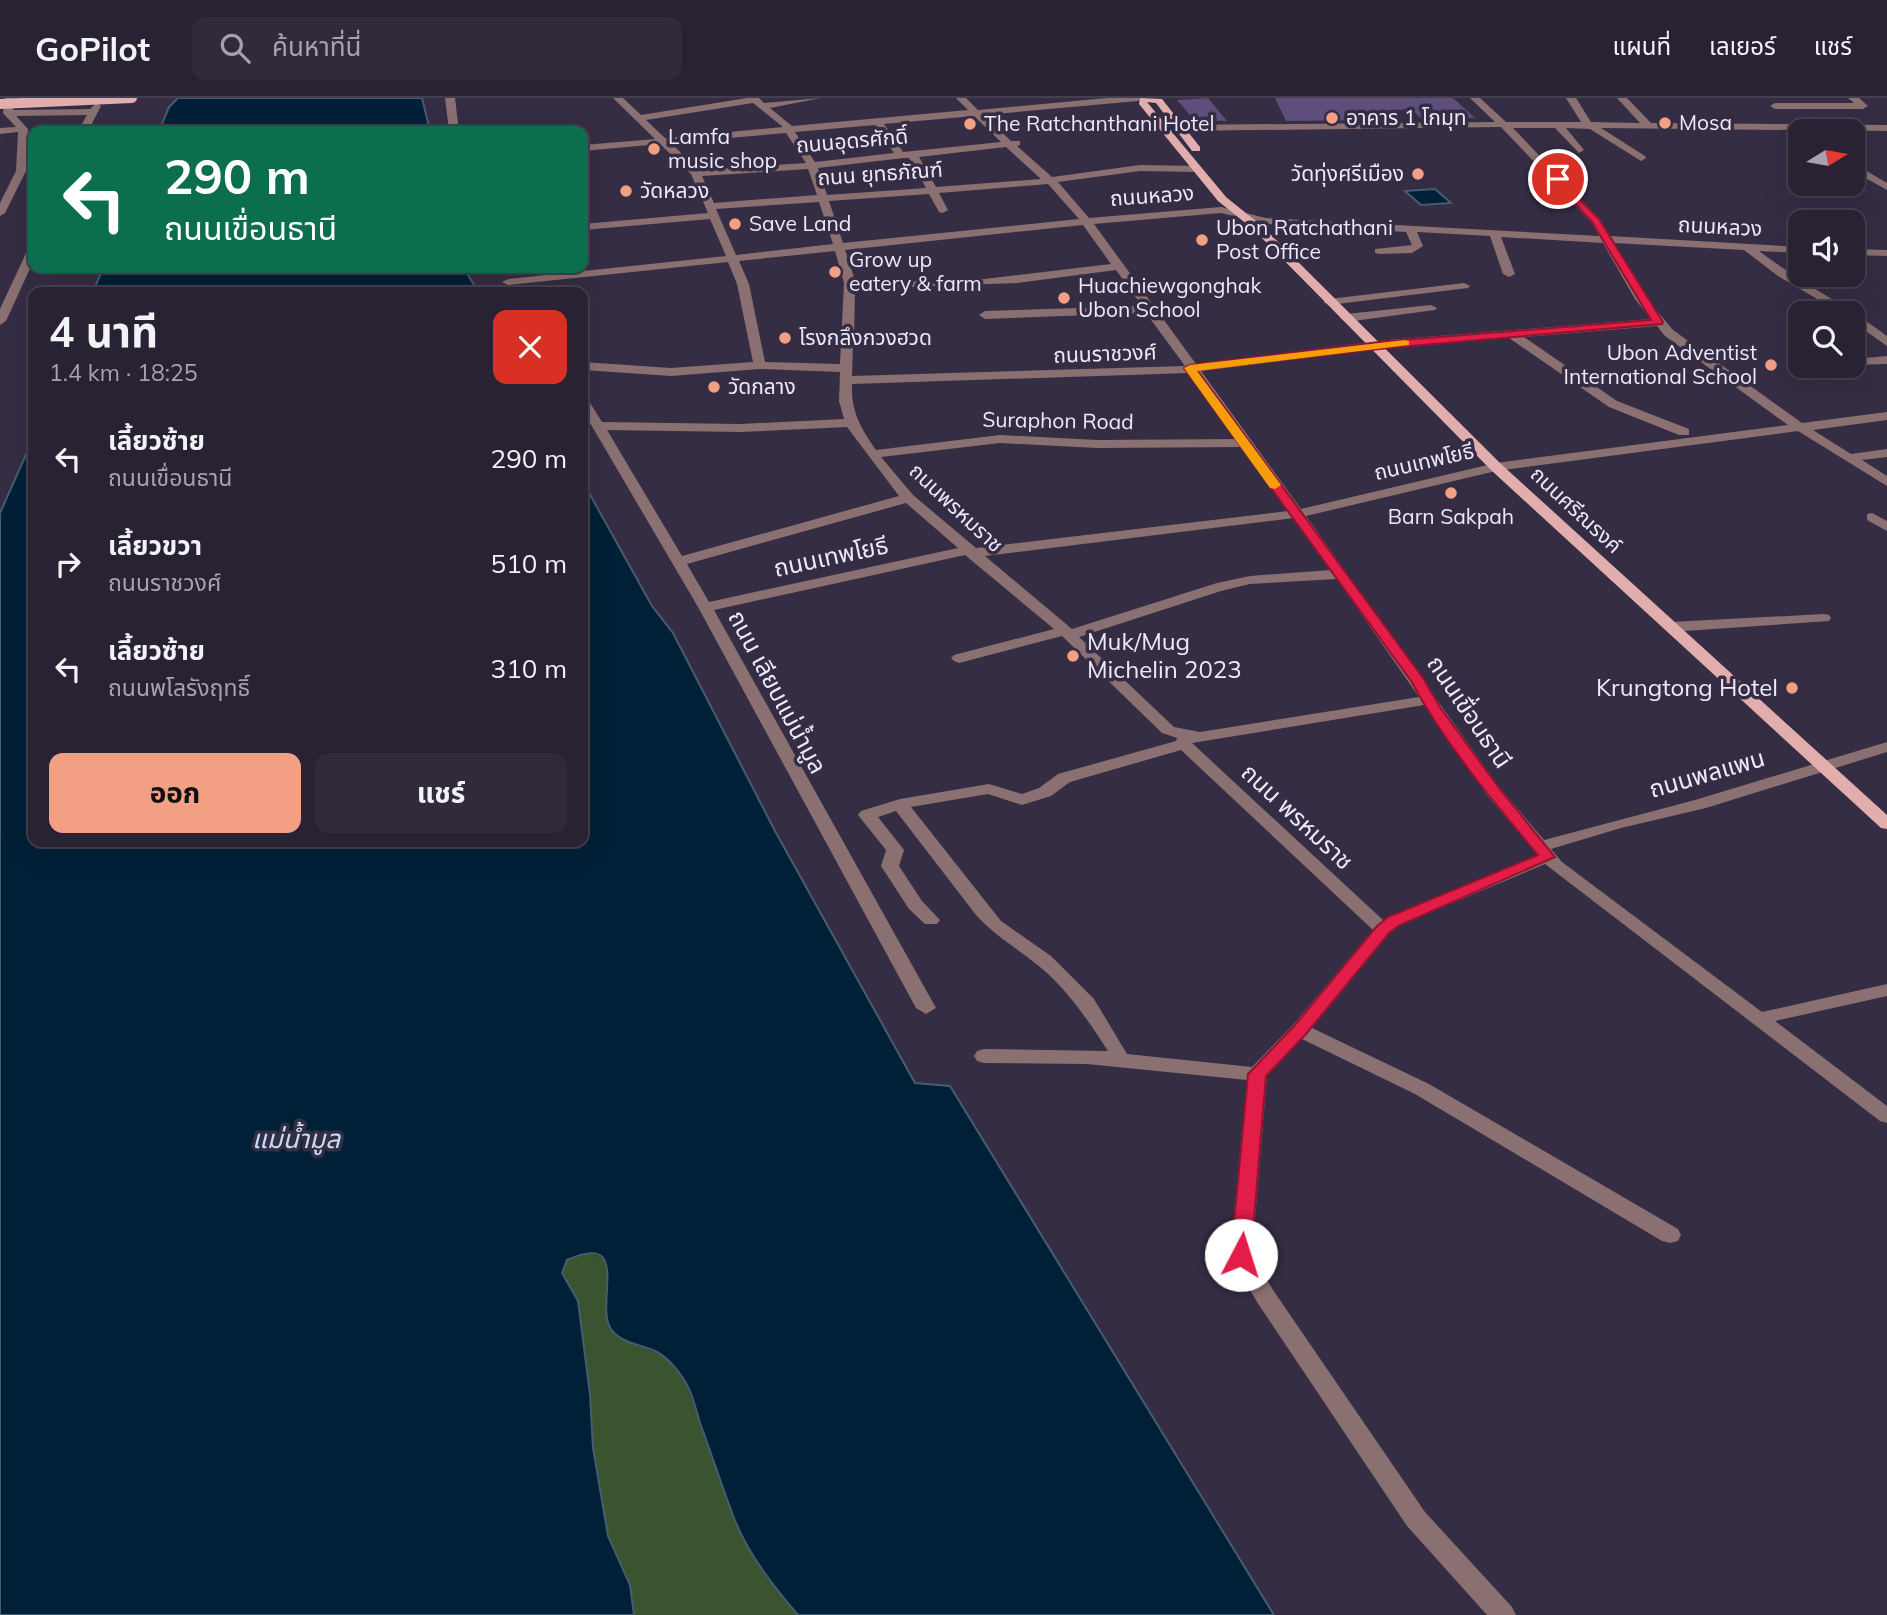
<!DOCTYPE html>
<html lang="th">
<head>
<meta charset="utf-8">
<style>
  :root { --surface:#282233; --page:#302a3b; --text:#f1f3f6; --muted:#a5a4ac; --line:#443f4e; --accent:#f39f84 }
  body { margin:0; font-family:Mulish,"Noto Sans Thai",sans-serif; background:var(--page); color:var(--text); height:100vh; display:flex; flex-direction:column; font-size:26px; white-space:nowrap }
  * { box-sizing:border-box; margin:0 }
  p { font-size:23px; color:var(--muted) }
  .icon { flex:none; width:38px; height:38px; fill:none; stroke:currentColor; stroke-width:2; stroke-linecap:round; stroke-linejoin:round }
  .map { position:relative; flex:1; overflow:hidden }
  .details { position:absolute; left:28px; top:189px; width:560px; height:560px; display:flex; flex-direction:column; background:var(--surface); border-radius:14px; box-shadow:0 7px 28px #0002,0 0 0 2px var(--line) }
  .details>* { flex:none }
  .hud { position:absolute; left:28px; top:28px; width:560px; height:147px; border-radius:14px; box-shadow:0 7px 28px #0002,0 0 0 2px var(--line); background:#0b6e4f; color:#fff; overflow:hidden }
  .needle { width:46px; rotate:79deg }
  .controls { position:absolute; left:1788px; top:21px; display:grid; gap:14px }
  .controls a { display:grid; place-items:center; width:77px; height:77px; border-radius:14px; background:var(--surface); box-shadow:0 7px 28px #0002,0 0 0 2px var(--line); font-size:35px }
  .pin { position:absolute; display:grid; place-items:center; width:60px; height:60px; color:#fff; margin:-30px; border:4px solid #fff; border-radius:50%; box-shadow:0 2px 7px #0007 }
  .me { position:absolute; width:77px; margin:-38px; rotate:5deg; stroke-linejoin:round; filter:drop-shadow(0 0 5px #0008) }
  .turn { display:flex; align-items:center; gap:24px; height:147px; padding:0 21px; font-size:32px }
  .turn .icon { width:91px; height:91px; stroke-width:2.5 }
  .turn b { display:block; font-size:49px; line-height:60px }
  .round { display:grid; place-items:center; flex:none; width:74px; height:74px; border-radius:14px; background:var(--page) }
  .summary { display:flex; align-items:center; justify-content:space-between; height:119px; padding:0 21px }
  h1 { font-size:42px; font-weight:700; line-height:52px }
  .primary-button { display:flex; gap:14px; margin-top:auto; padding:14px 21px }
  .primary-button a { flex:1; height:80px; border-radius:14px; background:var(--accent); color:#111; font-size:28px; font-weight:700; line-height:80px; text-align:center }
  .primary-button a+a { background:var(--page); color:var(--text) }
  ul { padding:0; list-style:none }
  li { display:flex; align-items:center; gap:21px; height:105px; padding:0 21px }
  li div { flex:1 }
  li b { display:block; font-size:26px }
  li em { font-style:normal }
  header { display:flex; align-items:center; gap:42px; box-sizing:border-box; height:98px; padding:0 35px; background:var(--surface); border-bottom:2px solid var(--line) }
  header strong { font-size:33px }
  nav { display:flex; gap:38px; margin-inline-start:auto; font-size:24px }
  .search { width:490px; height:63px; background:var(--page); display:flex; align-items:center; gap:18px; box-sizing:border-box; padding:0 24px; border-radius:14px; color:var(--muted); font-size:26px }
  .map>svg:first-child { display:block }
  .green { fill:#3a542f }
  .water { fill:#002037; stroke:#475c71; stroke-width:2 }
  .building { fill:#5e4e7b }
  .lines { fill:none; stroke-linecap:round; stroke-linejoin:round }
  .minor { fill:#8a7070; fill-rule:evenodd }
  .major { fill:#e2adad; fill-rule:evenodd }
  .major-bridge { stroke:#e2adad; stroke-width:10 }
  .route { fill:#e11d48; stroke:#92132f; stroke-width:2 }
  .slow { fill:#f59e0b }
  .poi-dot { fill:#f39f84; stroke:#352d44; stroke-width:2.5 }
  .labels { text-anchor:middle; stroke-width:7; stroke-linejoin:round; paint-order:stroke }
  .far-poi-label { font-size:21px; fill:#eee9f9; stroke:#352d44; text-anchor:start }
  .far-street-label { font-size:21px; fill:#eee9f9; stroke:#352d44 }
  .street-label { font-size:24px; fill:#eee9f9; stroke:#352d44 }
  .poi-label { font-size:24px; fill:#eee9f9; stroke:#352d44; text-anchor:start }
  .water-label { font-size:26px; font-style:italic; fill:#c2ddf3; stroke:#352d44 }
</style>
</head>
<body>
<header>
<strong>GoPilot</strong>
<div class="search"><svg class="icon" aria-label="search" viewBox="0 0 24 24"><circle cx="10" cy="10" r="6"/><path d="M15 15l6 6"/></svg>ค้นหาที่นี่</div>
<nav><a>แผนที่</a><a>เลเยอร์</a><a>แชร์</a></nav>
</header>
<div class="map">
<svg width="1887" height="1517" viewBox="0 0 1887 1517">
  <rect width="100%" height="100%" fill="#352d44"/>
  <polygon class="green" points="580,1156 594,1156 603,1161 609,1173 606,1218 610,1230 633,1246 665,1258 686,1286 735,1423 766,1479 798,1517 634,1517 630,1487 608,1439 593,1350 590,1297 578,1203 562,1175 566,1162"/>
  <g class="water">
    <polygon points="178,0 422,0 430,33 159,33 169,9"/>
    <polygon points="1435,91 1451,105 1421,107 1405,93"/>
    <polygon points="103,170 464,170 478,194 93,194"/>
    <path d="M 33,341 L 33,744 L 583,744 L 583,384 L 652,508 L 673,535 L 775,733 L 915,985 L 950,988 L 1274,1517 L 798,1517 C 773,1488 748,1456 734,1420 C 722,1389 712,1357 700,1325 C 696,1312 693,1297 686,1285 C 678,1272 667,1258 653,1252 C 638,1246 621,1245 611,1231 C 594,1207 633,1132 567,1162 L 562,1175 L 578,1203 L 590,1296 L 593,1350 L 608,1438 L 630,1487 L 634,1517 L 0,1517 L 0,415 Z"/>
  </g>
  <g class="building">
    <polygon points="1208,0 1227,23 1194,22 1177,2"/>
    <polygon points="1275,0 1453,0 1475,20 1422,21 1411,11 1376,13 1379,22 1286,23"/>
    <polygon points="1462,351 1475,362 1436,368 1423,357"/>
  </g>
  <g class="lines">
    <g class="minor">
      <polygon points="5,0 15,0 13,12 90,11 96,5 101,8 88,33 78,33 87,17 16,18 28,31 26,73 5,115 0,118 0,105 16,73 18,34 0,36 0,30 16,29 3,15"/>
      <polygon points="445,0 455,0 459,33 449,33"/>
      <path d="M 613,0 L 623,0 L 641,17 L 747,0 L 759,0 L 764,5 L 821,0 L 770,10 L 792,28 L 968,12 L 956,0 L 966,0 L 978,12 L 1107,0 L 1143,0 L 1138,3 L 984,17 L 1011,43 L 1020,43 L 1020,47 L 1017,48 L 1052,79 L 1140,67 L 1197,68 L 1202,71 L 1197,74 L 1140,73 L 1058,84 L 1089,120 L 1221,109 L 1266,120 L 1599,138 L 1592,125 L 1501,29 L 1180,33 L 1175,30 L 1180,27 L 1495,24 L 1470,0 L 1480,0 L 1506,24 L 1581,24 L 1566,0 L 1576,0 L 1591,24 L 1640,25 L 1617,0 L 1627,0 L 1651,25 L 1887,27 L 1887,33 L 1601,30 L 1645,58 L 1646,60 L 1641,63 L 1590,31 L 1566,30 L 1584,52 L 1579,55 L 1555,30 L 1513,30 L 1600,121 L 1610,138 L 1801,149 L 1801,155 L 1759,153 C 1800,184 1846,207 1887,238 L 1887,248 L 1853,224 L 1853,215 L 1841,215 L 1778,178 L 1744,152 L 1614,145 L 1646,200 L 1673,232 L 1802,325 L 1887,314 L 1887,322 L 1813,332 L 1851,356 L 1887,351 L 1887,359 L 1862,362 L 1887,378 L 1887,388 L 1798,333 L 1496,373 L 1306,418 L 1499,689 L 1544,742 L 1695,702 L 1887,644 L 1887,654 L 1706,710 L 1621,730 L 1551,751 L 1562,764 L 1762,914 L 1887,886 L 1887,898 L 1775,923 L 1887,1008 L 1887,1025 L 1880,1023 L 1545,766 L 1400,827 L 1389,836 L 1312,930 L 1429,986 L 1678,1131 L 1681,1137 L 1678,1143 L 1670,1145 L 1662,1143 L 1415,996 L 1302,941 L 1267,978 L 1252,1157 L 1273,1192 L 1425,1414 L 1512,1509 L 1516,1517 L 1487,1517 L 1407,1428 L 1257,1204 L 1230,1157 L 1247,982 L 1087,966 L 984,965 L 977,963 L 974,958 L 977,953 L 984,951 L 1108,953 C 1087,921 1066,889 1035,865 C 1015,849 993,836 976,817 L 896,713 L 878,719 L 904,752 L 899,768 L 922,803 L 940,822 L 937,826 L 925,826 L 909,811 L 881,768 L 886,752 L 858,717 L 861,713 L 900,701 L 989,686 L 1022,696 L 1039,690 L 1058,676 L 1176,643 L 1177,640 L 1162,635 L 1062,538 L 959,565 L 954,563 L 951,560 L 954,557 L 1054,531 L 965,457 L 714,512 L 936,910 L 926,916 L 916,910 L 698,509 L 583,313 L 583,299 L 587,300 L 602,324 L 740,326 L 844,321 L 839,303 L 840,274 L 760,271 L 671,278 L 583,272 L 583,264 L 671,270 L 753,264 L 737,186 L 728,164 L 508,187 L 502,184 L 508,181 L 726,158 L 710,121 L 583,132 L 583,126 L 708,115 L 691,76 L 660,46 L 583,53 L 583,47 L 655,41 ZM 753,5 L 783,29 L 665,40 L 646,22 ZM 974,18 L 1001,44 L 903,54 L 884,26 ZM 875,27 L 894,55 L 815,64 L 795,34 ZM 786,35 L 806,65 L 698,72 L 671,45 ZM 1006,49 L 1041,81 L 936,89 L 919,59 ZM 904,60 L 909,60 L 926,90 L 827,97 L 818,70 ZM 808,71 L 817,97 L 714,105 L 702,78 ZM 1048,86 L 1079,121 L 843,145 L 829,103 L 929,96 L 939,114 L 943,115 L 948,112 L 939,95 ZM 819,104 L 833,146 L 736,157 L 716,111 ZM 1221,115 L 1266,126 L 1406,134 L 1412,147 L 1375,151 L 1375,155 L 1379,156 L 1412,155 L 1423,148 L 1417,134 L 1490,138 L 1503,176 L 1509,179 L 1515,176 L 1501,139 L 1603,145 L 1635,201 L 1651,221 L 1388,242 L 1196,266 L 1094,126 ZM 1083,127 L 1111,166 L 984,181 L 856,185 L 845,152 ZM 835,153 L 844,185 L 840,266 L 765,264 L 749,186 L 739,163 ZM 1116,172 L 1142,208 L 985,213 L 979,217 L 985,221 L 1146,215 L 1185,268 L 852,278 L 853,247 L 902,247 L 908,243 L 902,239 L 854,239 L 855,191 L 1017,185 ZM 1657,228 L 1665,238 L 1788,327 L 1496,365 L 1301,411 L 1201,273 L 1388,250 L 1509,240 L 1609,309 L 1679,337 L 1689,337 L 1689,331 L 1617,303 L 1524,239 ZM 1189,275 L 1237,341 L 1097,342 L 1000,337 L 876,352 C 860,329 851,313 852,286 ZM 847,329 L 899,398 L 682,458 L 607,332 L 740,334 ZM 1000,345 L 1097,350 L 1243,349 L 1288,413 L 976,450 L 913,397 L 881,359 ZM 906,405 L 958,450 L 709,504 L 687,466 ZM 1294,420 L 1331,472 L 1250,478 L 1217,485 L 1072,531 L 985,458 ZM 1337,481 L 1419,599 L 1200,634 L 1174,629 L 1079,539 L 1221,493 L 1250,486 ZM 1424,607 L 1487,697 L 1538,757 L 1383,822 L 1192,645 ZM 1181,652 L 1373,832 L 1293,927 L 1252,969 L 1127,956 L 1094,901 L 1051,858 L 1001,823 L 911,709 L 988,696 L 1022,707 L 1051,698 L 1070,684 Z"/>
      <polygon points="1848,0 1859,0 1868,8 1863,11 1775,11 1770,8 1775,5 1854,5"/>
      <polygon points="1853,65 1887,85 1887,92 1853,73"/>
      <polygon points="33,150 33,164 6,223 0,227 0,211 27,153"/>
      <polygon points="1853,151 1887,152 1887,158 1853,157"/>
      <polygon points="1464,185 1470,188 1468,190 1329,207 1323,204 1329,201"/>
      <polygon points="1431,207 1437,210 1435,212 1346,224 1340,220 1346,216"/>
      <polygon points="1887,258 1887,266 1853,267 1853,261"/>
      <polygon points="1872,415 1887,423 1887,433 1867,422 1867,416"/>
      <polygon points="1824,516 1829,517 1831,520 1829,523 1670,534 1662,529 1670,524"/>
    </g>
    <polygon class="major" points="1140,0 1162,1 1200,49 1200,53 1192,53 1156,5 1147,4 1226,99 1262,128 1501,366 1887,717 1887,731 1881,730 1491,372 1254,132 1218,103 1139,6"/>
    <polyline class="major-bridge" points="0,6 132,0"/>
  </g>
  <path class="route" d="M 1558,79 L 1599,121 L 1663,224 L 1662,226 L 1388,250 L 1197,272 L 1423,580 L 1440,609 L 1499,690 L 1555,759 L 1400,827 L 1389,835 L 1306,936 L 1266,978 L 1251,1157 L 1248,1163 L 1234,1163 L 1231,1157 L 1248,976 L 1294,928 L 1377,828 L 1388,819 L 1538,757 C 1492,702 1445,646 1411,583 L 1184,270 L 1190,267 L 1388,243 L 1651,222 L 1592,124 L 1553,81 Z"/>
  <polygon class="slow" points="1405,242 1409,243 1409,247 1197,273 1281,387 1275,391 1270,390 1184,270 1190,267"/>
  <g class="poi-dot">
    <circle cx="1332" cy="20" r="7"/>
    <circle cx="1665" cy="25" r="7"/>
    <circle cx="970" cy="26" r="7"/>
    <circle cx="654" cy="51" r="7"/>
    <circle cx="1418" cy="76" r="7"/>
    <circle cx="626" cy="93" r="7"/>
    <circle cx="735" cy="126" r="7"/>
    <circle cx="1202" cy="142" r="7"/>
    <circle cx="835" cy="174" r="7"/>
    <circle cx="1064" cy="200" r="7"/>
    <circle cx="785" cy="240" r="7"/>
    <circle cx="1771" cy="267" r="7"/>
    <circle cx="714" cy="289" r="7"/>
    <circle cx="1451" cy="395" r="7"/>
    <circle cx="1073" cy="558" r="7"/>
    <circle cx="1792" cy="590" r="7"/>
  </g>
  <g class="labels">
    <g class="far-poi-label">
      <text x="1346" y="27">อาคาร 1 โกมุท</text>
      <text x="1679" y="32">Mosa</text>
      <text x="984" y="33">The Ratchanthani Hotel</text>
      <text x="668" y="46">Lamfa<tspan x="668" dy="24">music shop</tspan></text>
      <text x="1404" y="83" text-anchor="end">วัดทุ่งศรีเมือง</text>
      <text x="640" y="100">วัดหลวง</text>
      <text x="749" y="133">Save Land</text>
      <text x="1216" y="137">Ubon Ratchathani<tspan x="1216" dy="24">Post Office</tspan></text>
      <text x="849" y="169">Grow up<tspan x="849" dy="24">eatery &amp; farm</tspan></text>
      <text x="1078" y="195">Huachiewgonghak<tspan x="1078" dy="24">Ubon School</tspan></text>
      <text x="799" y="247">โรงกลึงกวงฮวด</text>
      <text x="1757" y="262" text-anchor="end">Ubon Adventist<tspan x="1757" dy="24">International School</tspan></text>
      <text x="728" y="296">วัดกลาง</text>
      <text x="1451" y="426" text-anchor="middle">Barn Sakpah</text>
    </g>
    <g class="far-street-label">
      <text transform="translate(852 43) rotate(-5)" y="7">ถนนอุดรศักดิ์</text>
      <text transform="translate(880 76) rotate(-4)" y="7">ถนน ยุทธภัณฑ์</text>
      <text transform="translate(1152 98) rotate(-4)" y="7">ถนนหลวง</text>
      <text transform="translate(1720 129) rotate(3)" y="7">ถนนหลวง</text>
      <text transform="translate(1105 256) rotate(-2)" y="7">ถนนราชวงศ์</text>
      <text transform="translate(1058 323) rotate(1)" y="7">Suraphon Road</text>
      <text transform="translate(1424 364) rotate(-13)" y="7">ถนนเทพโยธี</text>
      <text transform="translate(956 410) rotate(43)" y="7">ถนนพรหมราช</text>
      <text transform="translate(1576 412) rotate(43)" y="7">ถนนศรีณรงค์</text>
    </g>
    <g class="street-label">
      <text transform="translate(831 459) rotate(-12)" y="8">ถนนเทพโยธี</text>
      <text transform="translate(777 594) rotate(62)" y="8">ถนน เลียบแม่น้ำมูล</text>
      <text transform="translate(1469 614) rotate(56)" y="8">ถนนเขื่อนธานี</text>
      <text transform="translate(1707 676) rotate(-16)" y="8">ถนนพลแพน</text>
      <text transform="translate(1297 719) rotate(43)" y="8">ถนน พรหมราช</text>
    </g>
    <g class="poi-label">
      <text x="1087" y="552">Muk/Mug<tspan x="1087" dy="28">Michelin 2023</tspan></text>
      <text x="1778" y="598" text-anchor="end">Krungtong Hotel</text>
    </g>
    <g class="water-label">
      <text x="296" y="1050">แม่น้ำมูล</text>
    </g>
  </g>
</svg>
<div class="controls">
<a><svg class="needle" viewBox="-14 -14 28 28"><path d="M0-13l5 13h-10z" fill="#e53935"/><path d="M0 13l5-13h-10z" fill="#a5a4ac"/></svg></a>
<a><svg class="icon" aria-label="sound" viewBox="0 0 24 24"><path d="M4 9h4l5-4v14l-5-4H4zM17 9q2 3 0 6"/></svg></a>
<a><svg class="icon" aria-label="search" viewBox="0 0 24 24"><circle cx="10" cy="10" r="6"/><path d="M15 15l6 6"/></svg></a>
</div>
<div class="pin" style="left:1558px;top:81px;background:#d93025"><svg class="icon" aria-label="arrive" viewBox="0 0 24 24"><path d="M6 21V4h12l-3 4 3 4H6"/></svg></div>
<svg class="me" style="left:1241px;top:1157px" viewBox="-20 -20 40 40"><circle r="19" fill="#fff"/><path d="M0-13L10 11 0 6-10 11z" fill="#e11d48"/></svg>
<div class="hud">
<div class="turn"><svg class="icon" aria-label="left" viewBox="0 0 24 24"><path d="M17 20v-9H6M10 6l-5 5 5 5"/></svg><div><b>290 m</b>ถนนเขื่อนธานี</div></div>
</div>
<section class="details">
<div class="summary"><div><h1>4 นาที</h1><p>1.4 km · 18:25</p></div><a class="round" style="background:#d93025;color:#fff"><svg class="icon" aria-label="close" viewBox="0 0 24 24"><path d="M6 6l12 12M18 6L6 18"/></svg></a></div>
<ul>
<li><svg class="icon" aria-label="left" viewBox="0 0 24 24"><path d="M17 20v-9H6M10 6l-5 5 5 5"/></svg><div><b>เลี้ยวซ้าย</b><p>ถนนเขื่อนธานี</p></div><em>290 m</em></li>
<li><svg class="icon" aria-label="right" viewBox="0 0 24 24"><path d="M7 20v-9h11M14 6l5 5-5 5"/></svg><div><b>เลี้ยวขวา</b><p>ถนนราชวงศ์</p></div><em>510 m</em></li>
<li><svg class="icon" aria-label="left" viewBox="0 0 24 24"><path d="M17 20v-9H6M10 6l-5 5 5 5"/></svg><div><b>เลี้ยวซ้าย</b><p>ถนนพโลรังฤทธิ์</p></div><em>310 m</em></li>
</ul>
<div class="primary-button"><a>ออก</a><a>แชร์</a></div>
</section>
</div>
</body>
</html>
